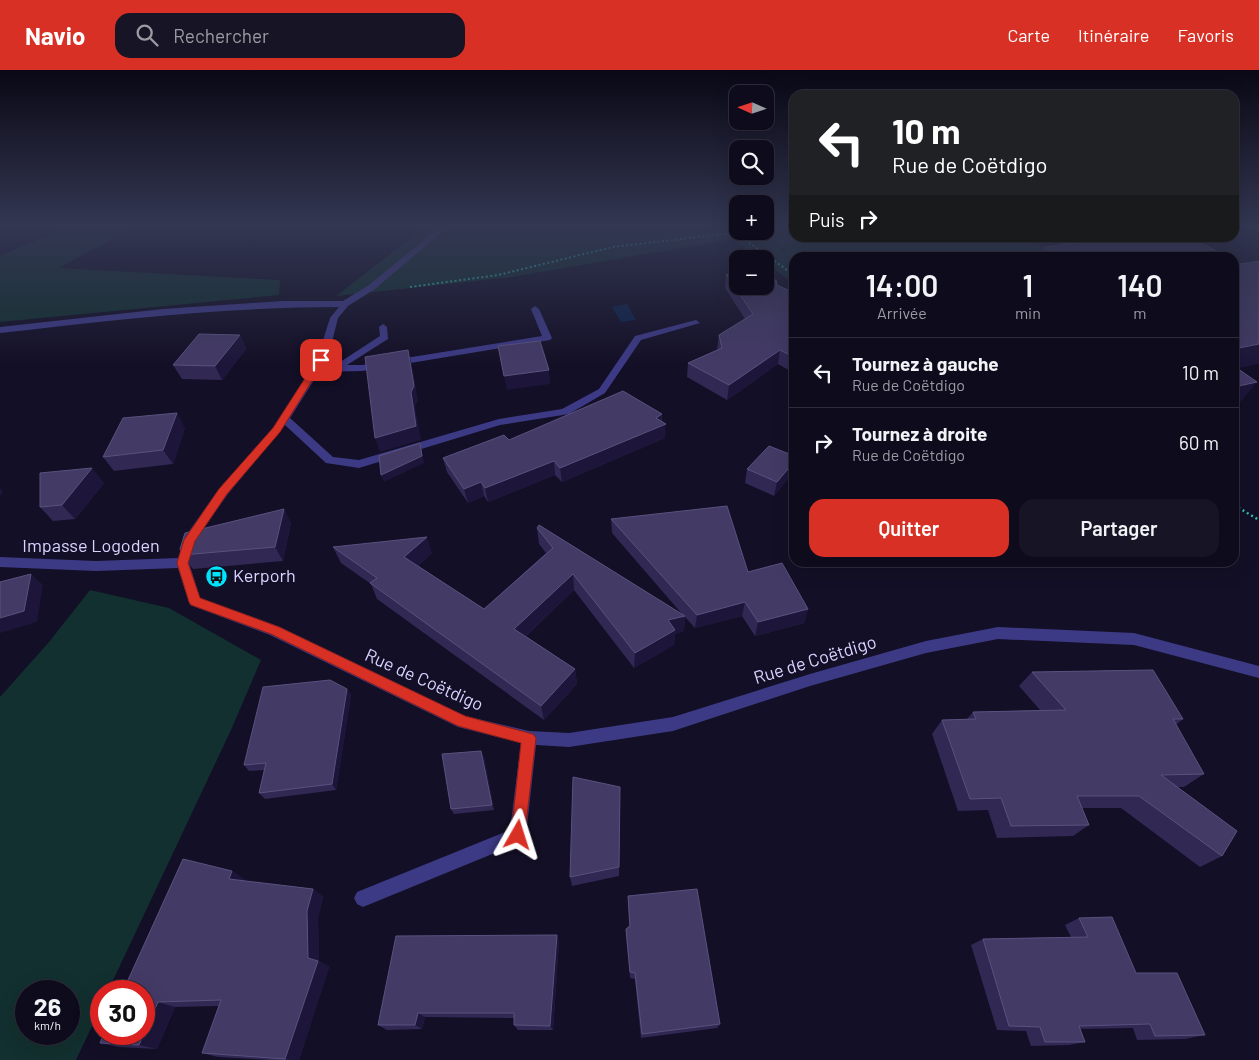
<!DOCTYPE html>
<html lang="fr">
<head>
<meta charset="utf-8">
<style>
  :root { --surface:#0e0b1c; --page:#171425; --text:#f1f3f6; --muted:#9b9ba3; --line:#2e2b3b; --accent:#d93025 }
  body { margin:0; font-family:Barlow,sans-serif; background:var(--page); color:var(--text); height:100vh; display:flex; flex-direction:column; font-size:19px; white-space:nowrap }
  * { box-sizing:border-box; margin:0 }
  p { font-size:16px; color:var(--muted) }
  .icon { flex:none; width:28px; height:28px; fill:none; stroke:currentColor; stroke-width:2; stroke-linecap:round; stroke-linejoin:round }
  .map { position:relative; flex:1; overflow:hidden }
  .drawer { position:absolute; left:789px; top:182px; width:450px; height:315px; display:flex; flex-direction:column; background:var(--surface); border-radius:15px; box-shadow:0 5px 20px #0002,0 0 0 1px var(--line) }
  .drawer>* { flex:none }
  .guide { position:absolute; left:789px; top:20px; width:450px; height:152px; border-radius:15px; box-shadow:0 5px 20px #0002,0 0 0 1px var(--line); background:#202124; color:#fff; overflow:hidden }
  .needle { width:32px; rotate:273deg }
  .fabs { position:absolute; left:729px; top:15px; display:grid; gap:10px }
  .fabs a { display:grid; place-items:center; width:45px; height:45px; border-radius:10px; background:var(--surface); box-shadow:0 5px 20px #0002,0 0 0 1px var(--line); font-size:25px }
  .speed { position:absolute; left:15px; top:910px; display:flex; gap:10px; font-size:25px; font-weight:700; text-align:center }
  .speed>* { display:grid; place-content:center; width:65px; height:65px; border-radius:50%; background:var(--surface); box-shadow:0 5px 20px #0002,0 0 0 1px var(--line); line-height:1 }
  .speed small { font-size:12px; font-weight:400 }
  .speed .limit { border:8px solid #d22; background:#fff; color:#111 }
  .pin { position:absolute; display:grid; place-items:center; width:42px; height:42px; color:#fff; margin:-21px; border-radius:10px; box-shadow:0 2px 8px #0006 }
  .me { position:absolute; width:55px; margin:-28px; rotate:6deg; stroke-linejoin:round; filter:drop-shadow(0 0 4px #0008) }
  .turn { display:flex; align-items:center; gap:18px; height:105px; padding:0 20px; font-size:22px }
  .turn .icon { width:65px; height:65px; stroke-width:2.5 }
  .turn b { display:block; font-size:35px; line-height:42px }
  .then { display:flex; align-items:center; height:48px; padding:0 20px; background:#0003; gap:10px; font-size:19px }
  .eta { display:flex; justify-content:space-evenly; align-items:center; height:85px; text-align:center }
  .eta b { font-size:30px; font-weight:600; line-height:35px }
  .button { display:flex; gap:10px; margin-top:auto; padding:10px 20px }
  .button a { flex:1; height:58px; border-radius:15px; background:var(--accent); color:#fff; font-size:20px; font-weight:600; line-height:58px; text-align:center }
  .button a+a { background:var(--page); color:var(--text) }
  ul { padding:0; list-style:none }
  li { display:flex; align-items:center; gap:15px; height:70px; padding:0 20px; border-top:1px solid var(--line) }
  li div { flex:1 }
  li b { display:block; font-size:19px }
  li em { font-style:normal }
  header { display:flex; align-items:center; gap:30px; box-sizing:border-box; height:70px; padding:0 25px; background:var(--accent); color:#fff }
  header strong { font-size:24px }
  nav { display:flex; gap:28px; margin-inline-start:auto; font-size:18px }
  .search { width:350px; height:45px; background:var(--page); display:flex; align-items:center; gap:12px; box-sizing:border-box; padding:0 18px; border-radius:15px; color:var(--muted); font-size:19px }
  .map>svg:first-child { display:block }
  .green { fill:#12302f; fill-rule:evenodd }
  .water { fill:#0c2248 }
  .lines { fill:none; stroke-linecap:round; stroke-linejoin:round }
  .path-far1 { stroke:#2fb8b0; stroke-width:2; stroke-dasharray:2 2.5; stroke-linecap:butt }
  .path { stroke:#2fb8b0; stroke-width:2.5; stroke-dasharray:2 3; stroke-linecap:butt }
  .service { fill:#3d3a85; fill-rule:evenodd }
  .minor { fill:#3d3a85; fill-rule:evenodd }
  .wall { fill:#312854 }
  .shaded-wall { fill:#1d163a }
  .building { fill:#433a66; stroke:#5a527e }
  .route { fill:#d93025; stroke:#8d1f18 }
  .labels { text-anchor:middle; stroke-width:4; stroke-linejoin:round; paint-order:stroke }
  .street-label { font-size:18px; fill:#d9d4ff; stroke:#130f26 }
  .poi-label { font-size:18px; fill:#d9d4ff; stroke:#130f26; text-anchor:start }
</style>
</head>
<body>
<header>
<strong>Navio</strong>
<div class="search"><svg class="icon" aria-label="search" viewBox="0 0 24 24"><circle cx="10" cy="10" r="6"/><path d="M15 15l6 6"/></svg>Rechercher</div>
<nav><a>Carte</a><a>Itinéraire</a><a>Favoris</a></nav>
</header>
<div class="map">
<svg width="1259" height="990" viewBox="0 0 1259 990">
  <rect width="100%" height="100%" fill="#130f26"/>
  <g class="green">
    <polygon points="69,156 135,156 59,198 280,210 279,225 0,252 0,186"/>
    <polygon points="427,156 737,156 738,161 765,161 765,156 794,156 794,168 1031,168 1053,187 794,188 794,213 765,193 765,189 760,189 732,169 512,207 336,226"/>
    <path d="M 90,520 L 169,538 L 261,590 L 231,660 L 108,921 L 101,921 L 101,937 L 76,990 L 0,990 L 0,627 L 49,572 ZM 26,921 L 69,921 L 69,964 L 26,964 Z"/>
  </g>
  <polygon class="water" points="627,234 636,250 621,252 612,237"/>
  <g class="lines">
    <g class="path-far1">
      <polyline points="1249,156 1259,161"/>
      <polyline points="410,217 498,205 613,177 732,163 740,166 794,205"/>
    </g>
    <polyline class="path" points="1234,435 1259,450"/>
    <polygon class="service" points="535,236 539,239 552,268 550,270 362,301 316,302 311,299 316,296 334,296 380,266 379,257 383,254 387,257 388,269 347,295 362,295 542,266 531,239"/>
    <path class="minor" d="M 441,156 L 449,156 L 375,219 L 348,236 L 338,248 L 330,280 L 321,299 L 290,348 L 333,387 L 359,390 L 499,349 L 562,339 L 599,319 L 635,266 L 696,250 L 700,253 L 641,270 L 605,323 L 569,344 L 500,355 L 359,398 L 326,393 L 285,355 L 227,425 L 195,471 L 189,493 L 200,528 L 280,557 L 465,646 L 529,661 L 569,663 L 673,647 L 810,604 L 926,571 L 998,557 L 1134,563 L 1259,596 L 1259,608 L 1134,575 L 998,569 L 926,583 L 810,616 L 673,661 L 569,677 L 536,675 L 526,765 L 524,771 L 363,837 L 357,834 L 354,828 L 357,822 L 510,760 L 521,673 L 458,657 L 270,565 L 190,535 L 178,498 L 96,501 L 0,497 L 0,487 L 96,491 L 178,488 L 185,467 L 219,419 L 273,358 L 311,299 L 320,280 L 330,248 L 339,237 C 225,237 113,250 0,263 L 0,257 L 163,239 L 283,231 L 343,231 L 369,215 Z"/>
  </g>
  <g class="wall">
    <polygon points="1044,177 1229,188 1039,188"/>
    <polygon points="726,204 738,216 777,215 794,223 794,303 778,294 727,330 687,307 688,293 717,280 719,265 745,249 725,218"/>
    <polygon points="240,265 246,279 222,310 182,309 173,295"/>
    <polygon points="662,344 662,351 665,368 562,412 555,405 488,432 484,426 468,433 447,402 443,388 509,370"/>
    <polygon points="185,358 173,394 114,401 103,387"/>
    <polygon points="794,382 794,409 789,407 774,426 745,413 747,399 792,385"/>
    <polygon points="104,413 75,449 53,451 40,437"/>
    <polygon points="611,449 748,502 808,539 804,553 755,566 742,546 695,558 685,547 684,561 675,564 674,575 634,598 574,520 526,566 575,599 577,614 544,650 377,529 371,514 341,493 333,477 432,483 418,496 484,539 546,483 539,474 537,458 682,544 612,463"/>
    <polygon points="291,453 283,491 193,499 182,485"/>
    <polygon points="1032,602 1183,649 1176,655 1204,704 1184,717 1178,717 1222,786 1200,797 1121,738 1082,738 1089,755 1073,766 997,768 988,740 958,741 932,664 942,650 967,649 973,642 1040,640 1019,616"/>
    <polygon points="347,619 351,625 336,720 265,729 259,723 264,700 249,701 244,695"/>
    <polygon points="484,687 494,740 454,744 451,739"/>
    <polygon points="620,728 619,806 572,816 570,807"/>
    <polygon points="232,801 245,810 245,811 313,819 323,827 318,848 319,891 329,897 299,990 269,990 218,987 202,983 219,936 175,937 157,979 119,977 100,973 144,921"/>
    <polygon points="628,826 720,954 717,958 641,968 635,909 630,908 626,866 626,859 629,856"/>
    <polygon points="1079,848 1136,903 1205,965 1185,969 1137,970 1133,958 1080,959 1085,972 1069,975 1031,976 1026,961 997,960 971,875 983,869 1071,867 1065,855"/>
    <polygon points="557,865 559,872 553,960 518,960 514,955 514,948 425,947 422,959 387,960 378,955"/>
  </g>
  <g class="shaded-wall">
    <polygon points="240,265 246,279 222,310 215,296"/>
    <polygon points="1259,274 1259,294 1234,299 1234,279"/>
    <polygon points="408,280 412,295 418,331 415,336 421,370 380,382 375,368"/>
    <polygon points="780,280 778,294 727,330 729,315"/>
    <polygon points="549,300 550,314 507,320 504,306"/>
    <polygon points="1257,312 1237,336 1234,337 1234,317"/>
    <polygon points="177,343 185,358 173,394 163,380"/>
    <polygon points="662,344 661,355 666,354 665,368 562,412 560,398 656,348"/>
    <polygon points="420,373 422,381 424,393 384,412 381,405"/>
    <polygon points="554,391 555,405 488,432 485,418"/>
    <polygon points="793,393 789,407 774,426 777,412"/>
    <polygon points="92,398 104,413 75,449 62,435"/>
    <polygon points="481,412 484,426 468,433 464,419"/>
    <polygon points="0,418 3,422 0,427"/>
    <polygon points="284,439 291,453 283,491 275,477"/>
    <polygon points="427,467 432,483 410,503 404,487"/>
    <polygon points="31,504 43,515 37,552 0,563 0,548"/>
    <polygon points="573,504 574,520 517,574 514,559"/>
    <polygon points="745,532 742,546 695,558 697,545"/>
    <polygon points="808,539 804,553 755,566 758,552"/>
    <polygon points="685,546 684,561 675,564 674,575 634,598 635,583 668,550"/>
    <polygon points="575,599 577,614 544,650 541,636"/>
    <polygon points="347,619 351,625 336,720 332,714"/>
    <polygon points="481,681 484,687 494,740 492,735"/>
    <polygon points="232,801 245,810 242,818 229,809"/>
    <polygon points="313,819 323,827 318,848 319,891 329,897 299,990 291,990 285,989 308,888 307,841"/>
    <polygon points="557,865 559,872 553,960 550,956"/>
    <polygon points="158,932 175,937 157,979 139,975"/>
    <polygon points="418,943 425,947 422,959 415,955"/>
  </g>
  <g class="building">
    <polygon points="1108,168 1193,168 1229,188 1058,188 1044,177"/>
    <polygon points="1234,190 1240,194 1259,191 1259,274 1234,279"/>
    <polygon points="726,204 738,209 738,216 765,216 765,210 776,210 777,215 794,223 794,235 792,236 794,236 794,287 780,280 729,315 688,293 722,278 719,265 753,244"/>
    <polygon points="199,264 240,265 215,296 173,295"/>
    <polygon points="540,271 549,300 504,306 498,276"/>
    <polygon points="408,280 414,316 411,322 416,356 375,368 365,287"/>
    <polygon points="1234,296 1257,312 1234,317"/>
    <polygon points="623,321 662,344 656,348 666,354 560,398 554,391 485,418 481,412 464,419 443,388 504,365 509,370"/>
    <polygon points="177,343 163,380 103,387 123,348"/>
    <polygon points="420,373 422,386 381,405 379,386"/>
    <polygon points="769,376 792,385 794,382 794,393 793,393 777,412 747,399"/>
    <polygon points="92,398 62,435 40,437 40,403"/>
    <polygon points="727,436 748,502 782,493 808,539 758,552 745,532 697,545 611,449"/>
    <polygon points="284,439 275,477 182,485 180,479 185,463"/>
    <polygon points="539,455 685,546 668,550 675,560 635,583 573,504 514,559 575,599 541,636 370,513 377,508 333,477 427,467 404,487 484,539 553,478 537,458"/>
    <polygon points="31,504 24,541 0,548 0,512"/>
    <polygon points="1153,600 1183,649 1173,649 1204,704 1161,705 1237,761 1222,786 1139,726 1077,726 1089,755 1011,756 1001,728 970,729 942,650 976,649 973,642 1066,640 1032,602"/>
    <polygon points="330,610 347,619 332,714 259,723 266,693 244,695 263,617"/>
    <polygon points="481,681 492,735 451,739 442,684"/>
    <polygon points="573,707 620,717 619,797 570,807"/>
    <polygon points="183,789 232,801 229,809 313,819 307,841 308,888 318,891 285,989 202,983 221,930 158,932 139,975 100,973 104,964 144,964 144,921 123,921"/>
    <polygon points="697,819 720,954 642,964 635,903 630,902 626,859 630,856 628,826"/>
    <polygon points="1112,847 1136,903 1177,903 1205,965 1155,966 1150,954 1079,956 1085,972 1045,972 1040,957 1009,956 983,869 1088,867 1079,848"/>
    <polygon points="557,865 550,956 514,955 514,943 418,943 415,955 378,955 396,866"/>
  </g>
  <linearGradient id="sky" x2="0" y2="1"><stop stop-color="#0a0815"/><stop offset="0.53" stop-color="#333752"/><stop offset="1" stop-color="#333752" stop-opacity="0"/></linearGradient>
  <rect width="1259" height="295" fill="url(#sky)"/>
  <polygon class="route" points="318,288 325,290 280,362 227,424 195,471 188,493 200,528 279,557 465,646 533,664 536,668 524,771 518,773 513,771 511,765 521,673 458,656 271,564 191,535 189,532 177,493 184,470 219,419 273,358"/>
  <defs>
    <symbol id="bus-disc" viewBox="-11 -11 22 22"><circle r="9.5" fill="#00e5ff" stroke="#130f26"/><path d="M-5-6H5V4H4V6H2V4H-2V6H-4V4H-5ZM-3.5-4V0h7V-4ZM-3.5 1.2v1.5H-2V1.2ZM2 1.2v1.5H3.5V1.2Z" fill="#111"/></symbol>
  </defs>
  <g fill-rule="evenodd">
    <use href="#bus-disc" x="204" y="494" width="25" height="25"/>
  </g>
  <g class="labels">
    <g class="street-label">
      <text x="91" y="482">Impasse Logoden</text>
      <text transform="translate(815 590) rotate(-17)" y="6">Rue de Coëtdigo</text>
      <text transform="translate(424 610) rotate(24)" y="6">Rue de Coëtdigo</text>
    </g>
    <g class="poi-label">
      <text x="233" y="512">Kerporh</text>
    </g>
  </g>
</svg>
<div class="fabs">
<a><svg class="needle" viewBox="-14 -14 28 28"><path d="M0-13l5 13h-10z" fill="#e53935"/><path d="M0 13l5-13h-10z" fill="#9b9ba3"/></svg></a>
<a><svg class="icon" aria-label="search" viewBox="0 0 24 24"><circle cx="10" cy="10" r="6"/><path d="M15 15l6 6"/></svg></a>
<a>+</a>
<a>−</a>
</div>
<div class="speed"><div>26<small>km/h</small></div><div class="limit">30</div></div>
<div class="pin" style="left:321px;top:290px;background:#d93025"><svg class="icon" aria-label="arrive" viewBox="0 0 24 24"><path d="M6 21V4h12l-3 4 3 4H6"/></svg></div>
<svg class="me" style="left:518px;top:765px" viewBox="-20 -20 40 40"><path d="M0-17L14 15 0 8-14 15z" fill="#d93025" stroke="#fff" stroke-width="4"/></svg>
<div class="guide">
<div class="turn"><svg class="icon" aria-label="left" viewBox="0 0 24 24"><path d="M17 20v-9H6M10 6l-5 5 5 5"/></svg><div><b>10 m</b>Rue de Coëtdigo</div></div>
<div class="then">Puis<svg class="icon" aria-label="right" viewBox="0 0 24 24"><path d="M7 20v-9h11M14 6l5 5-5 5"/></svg></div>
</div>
<section class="drawer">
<div class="eta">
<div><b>14:00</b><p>Arrivée</p></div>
<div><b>1</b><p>min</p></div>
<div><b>140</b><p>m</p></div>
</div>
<ul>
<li><svg class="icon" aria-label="left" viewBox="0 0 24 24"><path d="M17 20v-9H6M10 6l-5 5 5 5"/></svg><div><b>Tournez à gauche</b><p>Rue de Coëtdigo</p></div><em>10 m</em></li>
<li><svg class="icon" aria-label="right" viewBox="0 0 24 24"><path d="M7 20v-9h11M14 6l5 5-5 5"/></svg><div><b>Tournez à droite</b><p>Rue de Coëtdigo</p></div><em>60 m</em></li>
</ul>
<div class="button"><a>Quitter</a><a>Partager</a></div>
</section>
</div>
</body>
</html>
